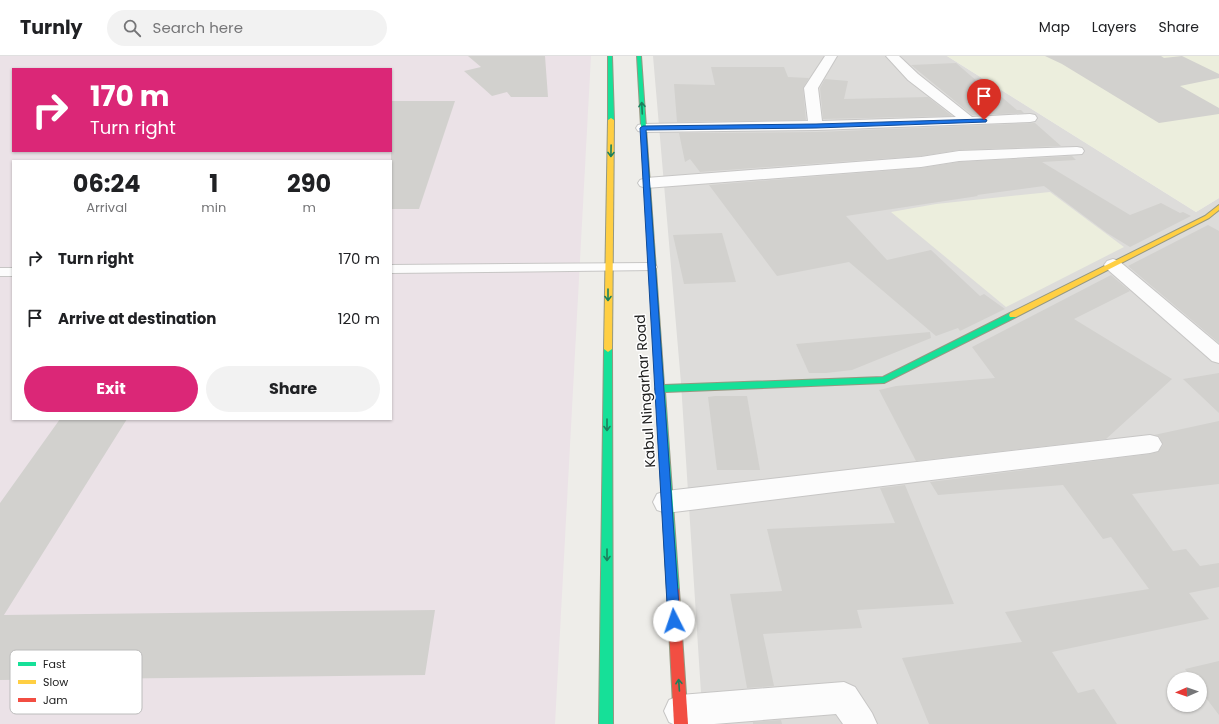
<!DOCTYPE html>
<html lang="en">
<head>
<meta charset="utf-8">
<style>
  :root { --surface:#fff; --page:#f2f2f2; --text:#202124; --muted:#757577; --line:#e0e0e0; --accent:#db2777 }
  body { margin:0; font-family:Poppins,sans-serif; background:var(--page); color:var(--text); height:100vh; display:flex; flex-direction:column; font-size:15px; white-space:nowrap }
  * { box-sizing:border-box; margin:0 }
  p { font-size:13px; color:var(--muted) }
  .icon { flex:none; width:22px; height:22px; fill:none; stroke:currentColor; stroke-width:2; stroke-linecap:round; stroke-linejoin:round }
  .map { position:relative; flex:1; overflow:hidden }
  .panel { position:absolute; left:12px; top:104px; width:380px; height:260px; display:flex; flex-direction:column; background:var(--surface); border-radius:0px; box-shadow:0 1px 3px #0004 }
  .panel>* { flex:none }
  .hud { position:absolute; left:12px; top:12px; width:380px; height:84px; border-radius:0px; box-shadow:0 1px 3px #0004; background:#db2777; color:#fff; overflow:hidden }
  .needle { width:26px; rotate:268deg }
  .fabs { position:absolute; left:1167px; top:616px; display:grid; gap:8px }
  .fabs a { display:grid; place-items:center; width:40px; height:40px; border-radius:50%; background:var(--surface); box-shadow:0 1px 3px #0004; font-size:20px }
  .pin { position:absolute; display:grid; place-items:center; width:34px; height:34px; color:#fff; margin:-41px -17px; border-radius:50% 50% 50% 0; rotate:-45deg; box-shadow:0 0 4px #0007 }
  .pin .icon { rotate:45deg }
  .me { position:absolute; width:44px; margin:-22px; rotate:356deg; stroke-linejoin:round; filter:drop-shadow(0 0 3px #0008) }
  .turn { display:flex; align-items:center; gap:14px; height:84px; padding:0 12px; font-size:18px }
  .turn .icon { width:52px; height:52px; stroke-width:2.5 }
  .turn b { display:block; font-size:28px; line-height:34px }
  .eta { display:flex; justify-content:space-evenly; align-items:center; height:68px; text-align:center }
  .eta b { font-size:24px; font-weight:700; line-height:28px }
  .cta { display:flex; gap:8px; margin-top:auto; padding:8px 12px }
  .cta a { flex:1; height:46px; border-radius:24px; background:var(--accent); color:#fff; font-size:16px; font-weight:700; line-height:46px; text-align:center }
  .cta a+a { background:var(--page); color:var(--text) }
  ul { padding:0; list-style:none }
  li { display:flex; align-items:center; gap:12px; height:60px; padding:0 12px }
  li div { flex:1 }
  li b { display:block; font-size:15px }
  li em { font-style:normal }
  header { display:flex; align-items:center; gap:24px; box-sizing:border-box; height:56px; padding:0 20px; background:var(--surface); border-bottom:1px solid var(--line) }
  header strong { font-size:19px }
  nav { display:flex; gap:22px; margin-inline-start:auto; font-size:14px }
  .search { width:280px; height:36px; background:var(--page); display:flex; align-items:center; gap:10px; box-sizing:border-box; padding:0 14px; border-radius:22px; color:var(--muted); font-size:15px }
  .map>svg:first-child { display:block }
  .residential { fill:#dddcda; fill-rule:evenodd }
  .industrial { fill:#ebe2e7; fill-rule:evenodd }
  .farmland { fill:#eceedd }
  .building { fill:#d2d1ce }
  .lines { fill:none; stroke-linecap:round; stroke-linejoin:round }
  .lane-casing { stroke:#c7c6c5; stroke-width:2 }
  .street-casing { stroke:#c7c6c5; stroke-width:2 }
  .fast-casing { stroke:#959881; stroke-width:2 }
  .slow-casing { stroke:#959881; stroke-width:2 }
  .jam-casing { stroke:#959881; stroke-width:2 }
  .lane { fill:#fcfcfc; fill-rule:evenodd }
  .street { fill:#fcfcfc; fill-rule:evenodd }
  .fast { fill:#16e098; fill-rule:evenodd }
  .slow { fill:#ffcf43; fill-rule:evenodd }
  .jam { fill:#f24e42; fill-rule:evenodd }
  .oneway { stroke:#1b805c }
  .route { fill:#1a73e8; stroke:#114b97 }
  .labels { text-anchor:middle; stroke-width:3; stroke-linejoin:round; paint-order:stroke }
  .street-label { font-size:14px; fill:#202020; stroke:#fff }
  .key { fill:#fff; stroke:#bcbcbc; stroke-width:1 }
  .key-label { font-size:11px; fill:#202020 }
</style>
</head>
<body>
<header>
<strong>Turnly</strong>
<div class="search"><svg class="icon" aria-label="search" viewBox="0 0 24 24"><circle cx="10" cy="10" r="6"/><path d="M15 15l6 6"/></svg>Search here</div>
<nav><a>Map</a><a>Layers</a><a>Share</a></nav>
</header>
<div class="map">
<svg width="1219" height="668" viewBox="0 0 1219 668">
  <rect width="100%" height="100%" fill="#eeede9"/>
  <path class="residential" d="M 653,0 L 947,0 L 1196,156 L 1219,142 L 1219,668 L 703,668 L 681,327 ZM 1174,623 L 1200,623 L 1200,649 L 1174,649 Z"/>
  <path class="industrial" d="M 0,0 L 591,0 L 555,668 L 0,668 ZM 13,13 L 391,13 L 391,95 L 13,95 ZM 13,105 L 391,105 L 391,363 L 13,363 Z"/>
  <g class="farmland">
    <polygon points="947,0 1219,0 1219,142 1196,156"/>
    <polygon points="1050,136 1124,191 1006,251 891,156 936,148"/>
  </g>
  <g class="building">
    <polygon points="468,0 545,0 548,41 511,41 507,36 492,40 464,15 481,11"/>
    <polygon points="1045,0 1161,0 1164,2 1182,0 1219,18 1219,22 1180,30 1219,52 1219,58 1159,67 1062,8"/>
    <polygon points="956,7 978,26 984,26 1017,54 1021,54 1024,57 972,59 911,9"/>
    <polygon points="711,11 784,11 788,21 809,22 803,32 806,64 677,66 674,28 715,29"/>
    <polygon points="825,23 848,25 844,43 928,41 952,60 823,63 820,32"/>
    <polygon points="391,45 455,45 419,153 391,153"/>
    <polygon points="1035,67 1061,90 959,94 921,100 700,116 690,103 685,106 679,77 816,76"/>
    <polygon points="1072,100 1076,104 1042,106 1130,159 1161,147 1180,157 1183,156 1191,160 1130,191 1107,177 1044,130 977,139 978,140 846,160 887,204 931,194 980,240 984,238 1005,253 960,275 958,272 936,280 849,206 777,220 709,129 921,112 959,106"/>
    <polygon points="1208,169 1219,175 1219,287 1128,210"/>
    <polygon points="722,177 736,226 684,228 673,179"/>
    <polygon points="1111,219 1130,235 1074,263 1172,323 1106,383 916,405 879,334 896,330 995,322 972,291"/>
    <polygon points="930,276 931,282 852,314 826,317 809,317 796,288"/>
    <polygon points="1219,317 1219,357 1183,323"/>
    <polygon points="715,340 747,340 760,414 717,414 708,341"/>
    <polygon points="60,363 127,363 4,559 435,554 425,619 0,624 0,447"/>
    <polygon points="1219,365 1219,428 1132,438 1173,495 1186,493 1200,510 1219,507 1219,531 1189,537 1209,563 1052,596 1078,637 1094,633 1117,668 929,668 902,602 1022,586 1005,556 1149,533 1111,481 1103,483 1063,429 938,439 930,426 1150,398 1158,396 1163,389 1159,380 1154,379"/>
    <polygon points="905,429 954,548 857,554 862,572 763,578 774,630 747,632 730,538 782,535 767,473 895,467 880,432"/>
    <polygon points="1219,605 1219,659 1200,634 1200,623 1192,623 1185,613"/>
    <polygon points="781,664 782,668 753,668 753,666"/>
  </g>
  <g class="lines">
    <defs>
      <g id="lane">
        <polygon points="651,207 655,208 657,211 655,214 391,217 391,209"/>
        <rect x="0" y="212" width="13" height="8"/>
      </g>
      <g id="street">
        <polygon points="825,0 837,0 818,32 822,65 956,61 908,24 886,0 899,0 918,18 972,61 1030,58 1035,59 1037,62 1035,65 1030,66 816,74 643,76 638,75 636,72 638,69 643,68 808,65 804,32"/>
        <polygon points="1077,91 1082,92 1084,95 1082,98 959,105 921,111 646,132 640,130 638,127 640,124 646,122 921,101 959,95"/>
        <polygon points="1113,203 1119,205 1219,289 1219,307 1212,305 1107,213 1104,209 1107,205"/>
        <polygon points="1150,379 1158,381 1162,388 1158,395 1150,397 666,457 657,454 653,446 657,438 666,435"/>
        <polygon points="844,626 855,631 872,657 877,668 843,668 836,658 714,668 673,668 669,666 664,655 669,644 680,639"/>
      </g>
      <g id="fast">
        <polygon points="608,0 612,0 614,64 611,66 608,64"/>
        <polygon points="637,0 641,0 664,329 883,321 1010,257 1016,257 1017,259 1016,261 884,327 665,336 679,534 677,538 673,539 669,538 667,534 656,335 655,333 656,331"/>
        <polygon points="608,290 612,293 613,668 599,668 604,293"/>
      </g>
      <g id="slow">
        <polygon points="611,62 614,64 612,293 608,296 604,293 608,64"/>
        <polygon points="1219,149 1219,154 1209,162 1016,261 1010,261 1009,259 1010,257 1205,160"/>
      </g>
      <polygon id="jam" points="673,529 677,530 679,534 688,668 674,668 667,534 669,530"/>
    </defs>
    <use href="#lane" class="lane-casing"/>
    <use href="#street" class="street-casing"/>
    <use href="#fast" class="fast-casing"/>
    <use href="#slow" class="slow-casing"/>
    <use href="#jam" class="jam-casing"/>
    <use href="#lane" class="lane"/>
    <use href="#street" class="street"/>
    <use href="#fast" class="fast"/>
    <use href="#slow" class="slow"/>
    <use href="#jam" class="jam"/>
  </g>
  <defs><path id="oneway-shaft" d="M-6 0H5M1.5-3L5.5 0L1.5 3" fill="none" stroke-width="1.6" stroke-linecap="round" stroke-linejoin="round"/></defs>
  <g class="oneway">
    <use href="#oneway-shaft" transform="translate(642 52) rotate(-93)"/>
    <use href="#oneway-shaft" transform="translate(611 95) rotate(91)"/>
    <use href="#oneway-shaft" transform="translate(608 239) rotate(90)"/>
    <use href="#oneway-shaft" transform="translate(607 369) rotate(90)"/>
    <use href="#oneway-shaft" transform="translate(607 499) rotate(90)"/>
    <use href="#oneway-shaft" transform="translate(679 629) rotate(-94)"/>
  </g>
  <polygon class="route" points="984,63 987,64 986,66 816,72 646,74 680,565 679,569 674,571 670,569 668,565 640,72 643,70 816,68"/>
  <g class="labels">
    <g class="street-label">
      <text transform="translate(645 335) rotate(-94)" y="5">Kabul Ningarhar Road</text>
    </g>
  </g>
  <rect x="10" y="594" width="132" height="64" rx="6" class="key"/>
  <rect x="18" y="606" width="18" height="4" fill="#16e098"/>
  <rect x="18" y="624" width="18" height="4" fill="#ffcf43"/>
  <rect x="18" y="642" width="18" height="4" fill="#f24e42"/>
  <g class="key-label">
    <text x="43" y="612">Fast</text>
    <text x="43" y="630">Slow</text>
    <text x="43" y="648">Jam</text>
  </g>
</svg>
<div class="fabs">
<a><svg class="needle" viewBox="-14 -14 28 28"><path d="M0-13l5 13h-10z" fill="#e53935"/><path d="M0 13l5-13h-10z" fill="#757577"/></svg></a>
</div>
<div class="pin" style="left:984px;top:64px;background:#d93025"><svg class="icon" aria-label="arrive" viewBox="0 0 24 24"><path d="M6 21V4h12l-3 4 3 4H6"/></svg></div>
<svg class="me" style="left:674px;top:565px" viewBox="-20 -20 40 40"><circle r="19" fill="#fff"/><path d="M0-13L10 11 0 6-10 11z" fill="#1a73e8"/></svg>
<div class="hud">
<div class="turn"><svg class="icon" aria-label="right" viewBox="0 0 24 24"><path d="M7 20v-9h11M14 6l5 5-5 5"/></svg><div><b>170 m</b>Turn right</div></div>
</div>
<section class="panel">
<div class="eta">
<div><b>06:24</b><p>Arrival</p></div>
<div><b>1</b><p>min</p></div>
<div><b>290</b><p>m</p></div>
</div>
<ul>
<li><svg class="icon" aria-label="right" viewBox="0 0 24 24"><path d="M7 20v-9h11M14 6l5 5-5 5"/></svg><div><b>Turn right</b></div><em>170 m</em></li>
<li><svg class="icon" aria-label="arrive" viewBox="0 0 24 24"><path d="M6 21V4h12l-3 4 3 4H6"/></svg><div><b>Arrive at destination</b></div><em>120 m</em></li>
</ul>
<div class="cta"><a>Exit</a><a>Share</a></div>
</section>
</div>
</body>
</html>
